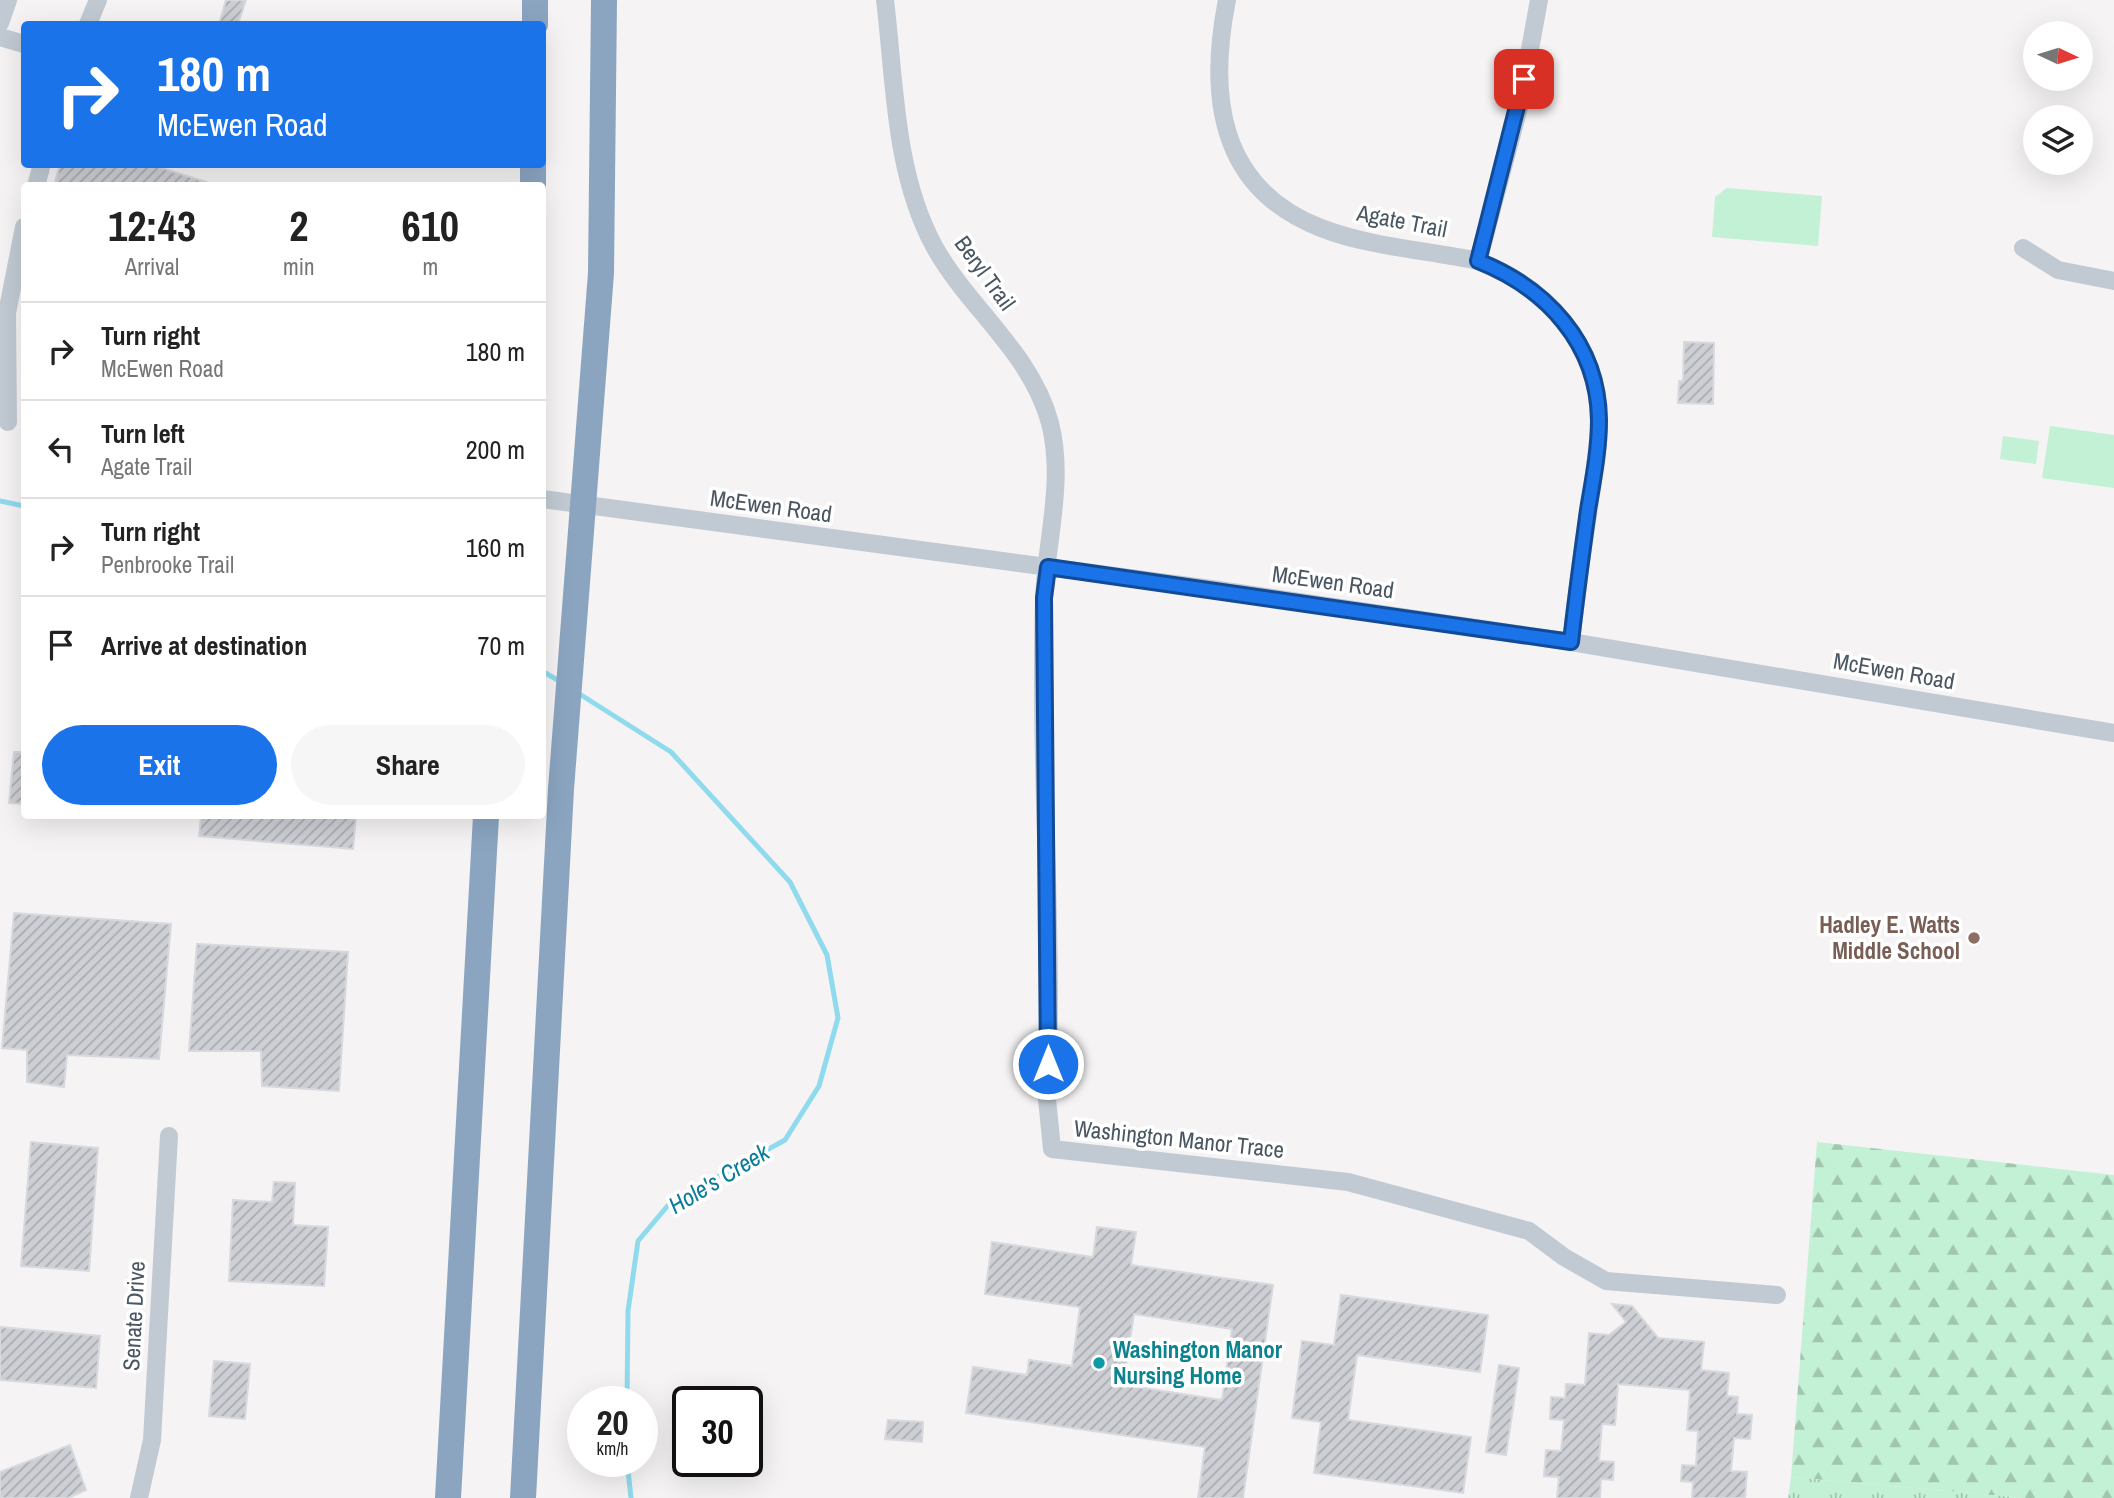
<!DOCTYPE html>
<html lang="en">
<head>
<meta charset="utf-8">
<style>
  :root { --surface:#fff; --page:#f6f6f6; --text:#222; --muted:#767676; --line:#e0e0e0; --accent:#1a73e8 }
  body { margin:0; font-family:"Archivo Narrow",sans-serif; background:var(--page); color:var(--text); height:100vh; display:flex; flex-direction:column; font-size:26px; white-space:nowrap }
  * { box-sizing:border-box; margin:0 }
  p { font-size:23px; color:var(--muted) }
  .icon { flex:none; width:38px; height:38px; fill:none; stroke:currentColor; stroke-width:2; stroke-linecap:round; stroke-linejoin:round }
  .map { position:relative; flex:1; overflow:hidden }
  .drawer { position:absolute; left:21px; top:182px; width:525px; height:637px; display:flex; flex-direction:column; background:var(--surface); border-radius:7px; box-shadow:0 7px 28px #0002 }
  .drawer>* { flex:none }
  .top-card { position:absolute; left:21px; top:21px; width:525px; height:147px; border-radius:7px; box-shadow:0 7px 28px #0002; background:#1a73e8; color:#fff; overflow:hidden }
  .needle { width:46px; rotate:94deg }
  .tools { position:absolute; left:2023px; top:21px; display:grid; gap:14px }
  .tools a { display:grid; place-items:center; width:70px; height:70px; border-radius:50%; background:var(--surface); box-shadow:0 7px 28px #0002; font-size:35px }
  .speed { position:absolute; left:567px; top:1386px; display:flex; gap:14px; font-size:35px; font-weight:700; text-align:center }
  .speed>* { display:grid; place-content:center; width:91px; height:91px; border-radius:50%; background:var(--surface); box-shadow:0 7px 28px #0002; line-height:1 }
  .speed small { font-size:18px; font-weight:400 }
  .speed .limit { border:4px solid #111; border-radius:10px; background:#fff; color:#111 }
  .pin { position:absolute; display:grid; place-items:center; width:60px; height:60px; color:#fff; margin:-30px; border-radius:14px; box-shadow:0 4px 10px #0006 }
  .me { position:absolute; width:77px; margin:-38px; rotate:0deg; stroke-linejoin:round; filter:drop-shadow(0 0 5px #0008) }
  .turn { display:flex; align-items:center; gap:24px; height:147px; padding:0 21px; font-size:32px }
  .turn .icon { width:91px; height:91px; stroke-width:2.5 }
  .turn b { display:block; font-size:49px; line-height:60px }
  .eta { display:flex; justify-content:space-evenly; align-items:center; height:119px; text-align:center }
  .eta b { font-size:42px; font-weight:800; line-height:49px }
  .primary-button { display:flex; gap:14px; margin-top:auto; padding:14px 21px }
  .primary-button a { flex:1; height:80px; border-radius:42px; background:var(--accent); color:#fff; font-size:28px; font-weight:800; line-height:80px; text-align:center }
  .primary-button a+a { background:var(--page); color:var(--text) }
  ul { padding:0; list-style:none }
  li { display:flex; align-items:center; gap:21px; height:98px; padding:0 21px; border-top:2px solid var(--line) }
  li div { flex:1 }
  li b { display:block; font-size:26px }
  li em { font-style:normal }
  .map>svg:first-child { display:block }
  .grass { fill:#c3f1d5 }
  .forest { fill:url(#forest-firs) }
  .park { fill:url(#park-tufts) }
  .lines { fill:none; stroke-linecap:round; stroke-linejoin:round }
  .stream { stroke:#90daee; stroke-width:5 }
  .building { fill:url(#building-hatch); stroke:#d7d9de; stroke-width:2; fill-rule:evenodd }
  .minor { stroke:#c1cad2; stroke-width:18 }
  .highway { stroke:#8ba5c1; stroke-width:26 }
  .route-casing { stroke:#114b97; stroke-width:18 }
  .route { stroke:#1a73e8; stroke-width:12 }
  .education-dot { fill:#8d6e63; stroke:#fff; stroke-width:2.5 }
  .culture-dot { fill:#0f9aa8; stroke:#fff; stroke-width:2.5 }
  .labels { text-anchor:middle; stroke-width:7; stroke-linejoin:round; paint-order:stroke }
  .street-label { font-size:23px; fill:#4a5661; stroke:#fff }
  .education-label { font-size:23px; font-weight:bold; fill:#785e54; stroke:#fff; text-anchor:end }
  .culture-label { font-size:23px; font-weight:bold; fill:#0d838f; stroke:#fff; text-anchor:start }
  .water-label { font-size:24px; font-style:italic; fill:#0c7c9b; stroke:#fff }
</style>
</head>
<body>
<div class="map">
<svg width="2114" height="1498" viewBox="0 0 2114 1498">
  <defs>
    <pattern id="forest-firs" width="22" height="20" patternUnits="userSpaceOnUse" patternTransform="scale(1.75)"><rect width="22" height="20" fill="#c3f1d5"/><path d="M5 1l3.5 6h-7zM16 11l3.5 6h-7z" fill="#a0c6b0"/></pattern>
    <pattern id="park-tufts" width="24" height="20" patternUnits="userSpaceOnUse" patternTransform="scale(1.75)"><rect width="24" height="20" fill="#c3f1d5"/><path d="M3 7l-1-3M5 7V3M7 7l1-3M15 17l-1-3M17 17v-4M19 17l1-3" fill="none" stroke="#a0c6b0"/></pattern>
    <pattern id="building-hatch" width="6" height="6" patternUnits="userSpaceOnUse" patternTransform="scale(1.75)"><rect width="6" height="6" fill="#cdcfd5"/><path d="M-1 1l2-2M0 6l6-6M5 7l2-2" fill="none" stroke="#a8abb0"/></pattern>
  </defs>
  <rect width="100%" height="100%" fill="#f5f3f3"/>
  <g class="grass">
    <polygon points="1727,188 1822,196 1818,246 1712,237 1715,197"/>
    <polygon points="2050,426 2114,435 2114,488 2042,478"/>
    <polygon points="2003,436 2039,441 2036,464 2000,459"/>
  </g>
  <polygon class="forest" points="1817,1142 2114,1175 2114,1498 2024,1498 1791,1477"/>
  <polygon class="park" points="1791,1477 2024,1498 1788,1498"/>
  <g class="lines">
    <g class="stream">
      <polyline points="0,501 24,506"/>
      <polyline points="542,671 561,682"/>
      <polyline points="578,693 671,752 790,882 827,955 838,1018 819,1086 785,1140 670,1203 638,1241 628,1311 627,1402"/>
      <polyline points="627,1461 631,1498"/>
    </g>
  </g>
  <g class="building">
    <polygon points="226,0 246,0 238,24 219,24"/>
    <polygon points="60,164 149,164 206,182 206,186 67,186 55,182"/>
    <polygon points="1684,342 1714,343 1713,404 1678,403 1679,381 1683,381"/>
    <polygon points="14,752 24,752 24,804 9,803"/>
    <polygon points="201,816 356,816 353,849 199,836"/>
    <polygon points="14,913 171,924 159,1059 67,1055 64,1087 27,1082 27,1050 2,1048"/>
    <polygon points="197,944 348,952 339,1091 262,1086 261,1051 189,1051"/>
    <polygon points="31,1142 98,1148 89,1271 21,1266"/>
    <polygon points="274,1182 295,1183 293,1225 328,1227 324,1286 229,1281 233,1200 272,1202"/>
    <path d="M 1097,1227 L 1136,1232 L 1131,1265 L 1273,1285 L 1243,1498 L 1198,1498 L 1205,1447 L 966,1413 L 973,1367 L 1027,1375 L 1029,1360 L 1072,1366 L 1080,1307 L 985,1294 L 992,1242 L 1093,1257 ZM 1134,1314 L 1232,1329 L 1222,1400 L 1123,1385 Z"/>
    <polygon points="1341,1295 1488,1315 1480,1372 1357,1355 1348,1420 1471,1437 1463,1493 1314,1473 1321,1422 1292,1418 1302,1341 1334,1345"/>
    <polygon points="1612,1304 1632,1306 1658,1338 1704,1342 1701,1370 1729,1373 1727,1396 1738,1397 1737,1414 1752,1415 1750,1439 1734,1438 1731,1471 1747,1472 1745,1498 1692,1498 1693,1482 1681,1481 1682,1465 1696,1466 1698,1431 1687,1430 1690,1390 1618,1384 1615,1425 1602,1424 1599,1461 1614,1462 1613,1480 1601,1479 1600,1498 1557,1498 1559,1477 1544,1476 1546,1450 1561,1451 1564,1420 1550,1419 1551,1397 1565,1398 1566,1384 1585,1385 1589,1333 1609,1335 1626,1322"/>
    <polygon points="0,1327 100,1336 96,1388 0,1380"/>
    <polygon points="214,1361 250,1364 245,1419 209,1416"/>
    <polygon points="1499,1365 1519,1368 1506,1455 1486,1452"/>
    <polygon points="888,1420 923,1422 922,1442 885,1439"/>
    <polygon points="70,1445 86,1490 68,1498 0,1498 0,1472"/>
  </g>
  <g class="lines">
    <g class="minor">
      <path d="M 885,0 C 895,82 894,172 934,246 C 968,308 1031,352 1050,423 C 1065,481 1046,541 1044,599 C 1039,766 1054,933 1047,1099 L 1052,1149 L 1348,1182 L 1529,1231 L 1564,1257 L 1606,1281 L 1777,1295"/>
      <path d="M 1227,0 C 1208,95 1218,188 1321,228 C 1370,247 1426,250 1478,261 C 1546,287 1598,343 1599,420 C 1599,451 1592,484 1588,515 C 1581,557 1576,599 1571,642"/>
      <polyline points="0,23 8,0"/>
      <polyline points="88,24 98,0"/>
      <polyline points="0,37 24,44"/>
      <polyline points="36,186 42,164"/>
      <polyline points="2023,248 2058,270 2114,281"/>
      <polyline points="1478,261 1520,104 1539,0"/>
      <polyline points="8,422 7,313 24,227"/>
      <polyline points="542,499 1219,590 1571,642 2114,733"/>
      <polyline points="139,1498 152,1440 169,1136"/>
    </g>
    <g class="highway">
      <polyline points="535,24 535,0"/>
      <polyline points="533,186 533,164"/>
      <polyline points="448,1498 486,816"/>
      <polyline points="523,1498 561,789 601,273 604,0"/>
    </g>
  </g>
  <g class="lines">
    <defs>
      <path id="route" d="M 1048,1064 L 1044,598 L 1048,567 L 1571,642 C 1576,597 1582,554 1588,510 C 1593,480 1599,450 1599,420 C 1598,343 1546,288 1478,261 L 1524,79"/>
    </defs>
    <use href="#route" class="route-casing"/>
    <use href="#route" class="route"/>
  </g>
  <circle class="education-dot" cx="1974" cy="938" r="7"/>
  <circle class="culture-dot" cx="1099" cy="1363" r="7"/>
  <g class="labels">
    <g class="street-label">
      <text transform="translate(1402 221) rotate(11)" y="8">Agate Trail</text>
      <text transform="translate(985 273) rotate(54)" y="8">Beryl Trail</text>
      <text transform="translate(771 506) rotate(8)" y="8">McEwen Road</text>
      <text transform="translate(1333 582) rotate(8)" y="8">McEwen Road</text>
      <text transform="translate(1894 671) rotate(10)" y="8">McEwen Road</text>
      <text transform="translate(1179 1139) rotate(6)" y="8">Washington Manor Trace</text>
      <text transform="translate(134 1316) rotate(-87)" y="8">Senate Drive</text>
    </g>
    <g class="education-label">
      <text x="1960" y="933">Hadley E. Watts<tspan x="1960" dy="26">Middle School</tspan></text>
    </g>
    <g class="culture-label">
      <text x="1113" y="1358">Washington Manor<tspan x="1113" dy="26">Nursing Home</tspan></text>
    </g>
    <g class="water-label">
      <text transform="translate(719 1179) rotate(-31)" y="8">Hole's Creek</text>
    </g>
  </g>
</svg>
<div class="tools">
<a><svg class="needle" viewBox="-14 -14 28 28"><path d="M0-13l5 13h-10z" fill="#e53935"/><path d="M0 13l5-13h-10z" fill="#767676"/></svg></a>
<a><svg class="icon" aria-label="layers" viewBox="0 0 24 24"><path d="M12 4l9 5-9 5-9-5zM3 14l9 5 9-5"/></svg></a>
</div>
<div class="speed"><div>20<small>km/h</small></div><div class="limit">30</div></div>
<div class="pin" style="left:1524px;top:79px;background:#d93025"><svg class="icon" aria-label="arrive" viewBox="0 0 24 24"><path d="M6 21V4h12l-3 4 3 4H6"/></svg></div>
<svg class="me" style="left:1048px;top:1064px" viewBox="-20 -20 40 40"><circle r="17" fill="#1a73e8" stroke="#fff" stroke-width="3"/><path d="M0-11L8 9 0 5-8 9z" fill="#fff"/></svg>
<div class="top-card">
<div class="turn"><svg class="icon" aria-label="right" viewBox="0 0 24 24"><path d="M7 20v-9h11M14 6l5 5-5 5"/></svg><div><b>180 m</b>McEwen Road</div></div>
</div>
<section class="drawer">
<div class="eta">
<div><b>12:43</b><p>Arrival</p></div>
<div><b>2</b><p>min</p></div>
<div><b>610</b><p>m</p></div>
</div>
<ul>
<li><svg class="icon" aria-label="right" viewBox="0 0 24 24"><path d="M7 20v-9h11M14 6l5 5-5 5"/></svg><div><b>Turn right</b><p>McEwen Road</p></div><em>180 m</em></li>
<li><svg class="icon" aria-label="left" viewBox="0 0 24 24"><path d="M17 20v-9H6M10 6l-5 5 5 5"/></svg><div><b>Turn left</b><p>Agate Trail</p></div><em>200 m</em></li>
<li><svg class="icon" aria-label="right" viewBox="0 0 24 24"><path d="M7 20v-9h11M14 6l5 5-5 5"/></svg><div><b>Turn right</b><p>Penbrooke Trail</p></div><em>160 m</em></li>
<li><svg class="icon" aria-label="arrive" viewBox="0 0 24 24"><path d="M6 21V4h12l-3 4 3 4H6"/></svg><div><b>Arrive at destination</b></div><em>70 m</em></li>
</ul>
<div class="primary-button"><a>Exit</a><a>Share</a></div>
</section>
</div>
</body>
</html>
